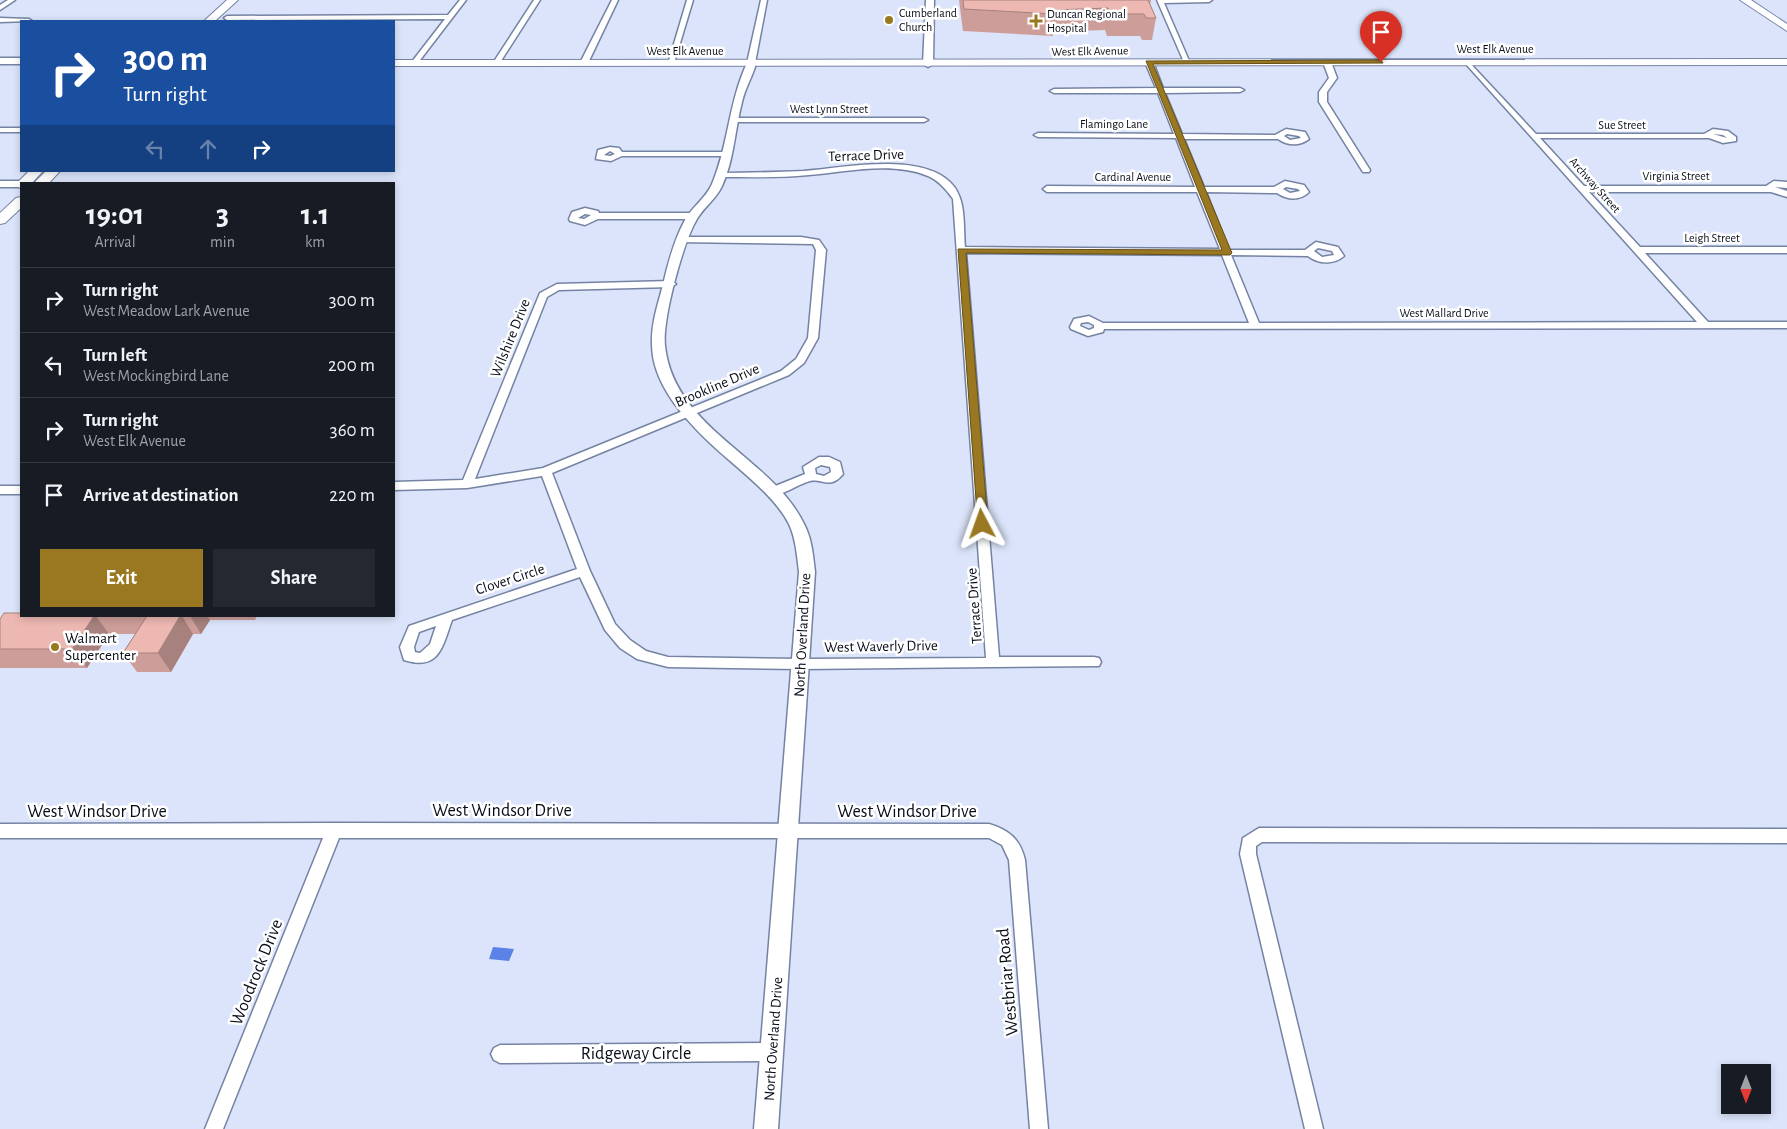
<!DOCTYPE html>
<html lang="en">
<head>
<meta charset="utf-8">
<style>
  :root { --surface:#171b24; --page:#242831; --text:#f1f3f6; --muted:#9ea1a6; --line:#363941; --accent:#997821 }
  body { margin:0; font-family:"Alegreya Sans",sans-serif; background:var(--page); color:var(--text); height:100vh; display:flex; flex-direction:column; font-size:19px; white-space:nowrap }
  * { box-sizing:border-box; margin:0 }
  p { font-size:16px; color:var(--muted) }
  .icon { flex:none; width:28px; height:28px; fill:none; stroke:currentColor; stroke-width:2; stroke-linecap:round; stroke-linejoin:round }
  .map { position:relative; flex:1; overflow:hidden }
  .drawer { position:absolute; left:20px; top:182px; width:375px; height:435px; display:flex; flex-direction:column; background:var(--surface); border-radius:0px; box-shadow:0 2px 8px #0003 }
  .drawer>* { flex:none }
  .top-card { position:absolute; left:20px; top:20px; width:375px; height:152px; border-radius:0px; box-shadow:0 2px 8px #0003; background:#1a4fa0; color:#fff; overflow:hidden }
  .needle { width:32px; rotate:180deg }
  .tools { position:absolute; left:1721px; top:1064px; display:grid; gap:10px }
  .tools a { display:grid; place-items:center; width:50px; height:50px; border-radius:0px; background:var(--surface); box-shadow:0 2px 8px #0003; font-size:25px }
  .pin { position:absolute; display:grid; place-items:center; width:42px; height:42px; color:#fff; margin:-51px -21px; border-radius:50% 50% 50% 0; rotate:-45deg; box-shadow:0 0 5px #0007 }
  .pin .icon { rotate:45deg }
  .me { position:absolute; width:55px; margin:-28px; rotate:356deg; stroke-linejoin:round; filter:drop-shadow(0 0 4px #0008) }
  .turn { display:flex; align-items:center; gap:18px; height:105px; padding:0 20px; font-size:22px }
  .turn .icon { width:65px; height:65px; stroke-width:2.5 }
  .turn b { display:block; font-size:35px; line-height:42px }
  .lanes { display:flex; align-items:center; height:48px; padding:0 20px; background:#0003; justify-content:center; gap:25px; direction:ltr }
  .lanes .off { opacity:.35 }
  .eta { display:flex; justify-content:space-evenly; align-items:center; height:85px; text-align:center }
  .eta b { font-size:30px; font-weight:600; line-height:35px }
  .button { display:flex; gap:10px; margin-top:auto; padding:10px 20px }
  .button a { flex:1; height:58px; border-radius:0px; background:var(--accent); color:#fff; font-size:20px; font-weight:600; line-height:58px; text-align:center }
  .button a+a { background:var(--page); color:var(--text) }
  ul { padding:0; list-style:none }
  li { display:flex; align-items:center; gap:15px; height:65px; padding:0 20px; border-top:1px solid var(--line) }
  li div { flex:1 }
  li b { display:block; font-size:19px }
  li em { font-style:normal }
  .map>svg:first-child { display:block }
  .water { fill:#5c82e7 }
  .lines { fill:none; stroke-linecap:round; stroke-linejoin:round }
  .minor-casing { stroke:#7583a3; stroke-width:3 }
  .tertiary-casing { stroke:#7583a3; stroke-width:3 }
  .secondary-casing { stroke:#7583a3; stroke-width:2 }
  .primary-casing { stroke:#7583a3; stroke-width:2 }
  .minor { fill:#fff; fill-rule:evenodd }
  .tertiary { fill:#fff; fill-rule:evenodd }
  .secondary { fill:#fff; fill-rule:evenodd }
  .primary { fill:#fff; fill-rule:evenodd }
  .wall { fill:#cd9e99 }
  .shaded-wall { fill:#a7817d }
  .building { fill:#eeb8b2; stroke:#a7817d }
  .route { fill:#997821; stroke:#634e15 }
  .poi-dot { fill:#997821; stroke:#fff; stroke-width:2 }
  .labels { text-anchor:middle; stroke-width:5; stroke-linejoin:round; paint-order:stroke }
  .far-poi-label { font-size:12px; fill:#070c17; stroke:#fff; text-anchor:start }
  .far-street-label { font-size:12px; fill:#070c17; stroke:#fff }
  .street-label { font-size:15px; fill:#070c17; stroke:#fff }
  .poi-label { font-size:15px; fill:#070c17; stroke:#fff; text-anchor:start }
  .near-street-label { font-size:18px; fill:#070c17; stroke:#fff }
</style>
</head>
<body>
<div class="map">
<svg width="1787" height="1129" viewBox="0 0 1787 1129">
  <rect width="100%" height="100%" fill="#dbe4fa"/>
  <polygon class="water" points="493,947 514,949 509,961 489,959"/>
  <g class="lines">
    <defs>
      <g id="minor">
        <polygon points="8,0 15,0 0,10 0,5"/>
        <polygon points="460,0 466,0 417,64 415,65 411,63 445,19 227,20 224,18 227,16 448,15"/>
        <polygon points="534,0 540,0 499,64 495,64 493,63"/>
        <polygon points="612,0 618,0 588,63 582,64 580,63"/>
        <polygon points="687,0 693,0 674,63 668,64"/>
        <polygon points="761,0 767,0 755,63 751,65 747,63"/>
        <polygon points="1157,0 1212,0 1209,2 1164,3 1190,63 1184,62"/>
        <polygon points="0,18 29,19 32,21 0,22"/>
        <path d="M 1149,60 L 1153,62 L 1163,88 L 1240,88 L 1244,90 L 1240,92 L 1165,93 L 1182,134 L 1275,135 L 1286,129 L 1305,132 L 1309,139 C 1300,146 1288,146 1278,139 L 1184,139 L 1204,187 L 1274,187 L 1285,181 L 1304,185 L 1309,192 C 1300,201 1287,200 1277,193 L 1206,192 L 1229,250 L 1305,250 L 1316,242 L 1338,247 L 1344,256 C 1334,265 1318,264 1308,256 L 1231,255 L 1259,323 L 1697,322 L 1465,63 L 1463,62 L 1467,60 L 1536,134 L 1704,134 L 1713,129 L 1728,131 L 1736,137 L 1736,141 L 1723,143 L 1709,138 L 1540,138 L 1584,186 L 1766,186 L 1774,181 L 1787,182 L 1787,188 L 1775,187 L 1787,191 L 1787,197 L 1771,192 L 1589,192 L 1640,247 L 1787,247 L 1787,253 L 1645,253 L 1708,322 L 1787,322 L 1787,328 L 1104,329 L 1103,332 L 1088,336 L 1071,329 L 1070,327 L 1074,319 L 1089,316 L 1103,323 L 1249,323 L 1222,255 L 966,253 L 999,657 L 1094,657 L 1099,658 L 1101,662 L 1099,666 L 801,669 L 668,667 L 637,659 L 620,648 L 605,630 L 580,577 L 452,620 C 442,648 439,671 404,660 L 400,647 L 409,626 L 577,569 L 542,476 L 467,488 L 394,490 L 394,482 L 463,480 L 540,293 L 557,284 L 671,281 L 676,284 L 671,287 L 559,290 L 547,297 L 475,479 L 543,468 L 781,371 L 796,359 L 808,338 L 816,250 L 813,244 L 678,242 L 678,238 L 681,237 L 801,237 L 819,240 L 826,250 L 818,338 L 804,363 L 789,375 L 552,473 L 590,571 L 615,624 L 630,640 L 646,651 L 668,657 L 801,659 L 986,658 L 953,199 C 946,189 939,181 928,176 C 892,161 846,172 809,175 C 779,178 750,177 720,177 L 716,175 L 720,173 C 748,173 776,172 804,171 C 843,168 918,152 950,182 C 967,198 963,226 965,247 L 1220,249 L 1197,192 L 1047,192 L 1043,189 L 1047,186 L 1195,187 L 1176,138 L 1038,137 L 1034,135 L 1038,133 L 1174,134 L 1158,93 L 1054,93 L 1050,91 L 1054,89 L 1156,88 L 1145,62 ZM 1287,134 L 1299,136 L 1301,138 L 1290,140 L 1284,136 ZM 1713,134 L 1723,135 L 1727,138 ZM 1286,187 L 1298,189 L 1300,191 L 1290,193 L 1283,189 ZM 1318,248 L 1332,251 L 1334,255 L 1322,257 L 1314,251 ZM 1088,322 L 1094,325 L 1094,328 L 1089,330 L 1080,326 L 1081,323 ZM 436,626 L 430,644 L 420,653 L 415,652 L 414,647 L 419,632 Z"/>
        <polygon points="1327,60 1331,62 1337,78 1327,92 1327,102 1370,170 1369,172 1363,172 1319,102 1319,92 1329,78 1323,62"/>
        <polygon points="731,118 924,118 928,120 924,122 731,122"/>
        <rect x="0" y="128" width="21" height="4"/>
        <path d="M 610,147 L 619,148 L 622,152 L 726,152 L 730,154 L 726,156 L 622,156 L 611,161 L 596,159 L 598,150 ZM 610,151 L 615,154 L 610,156 L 604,155 Z"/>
        <polygon points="0,181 21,181 25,184 21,184 21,187 0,187"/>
        <path d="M 585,208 L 598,211 L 599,213 L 693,213 L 697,216 L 693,219 L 598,219 L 585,225 L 570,221 L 569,219 L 572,212 ZM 585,214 L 591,215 L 584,219 L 578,218 Z"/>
        <path d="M 819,457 L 829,457 L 840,462 L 843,474 C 830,490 822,478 810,481 C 797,484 781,498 768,495 L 766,492 L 768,489 L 805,474 L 803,467 ZM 821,465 L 830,467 L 831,472 L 824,476 L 816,474 L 815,468 Z"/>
        <rect x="0" y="486" width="21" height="8"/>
        <path d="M 334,823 L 989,824 C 1009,830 1020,839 1025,860 L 1048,1129 L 1030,1129 L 1009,860 L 1002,845 L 989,838 L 339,838 L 223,1129 L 205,1129 L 323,838 L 0,838 L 0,824 Z"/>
        <polygon points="1259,828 1787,829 1787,843 1262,842 1256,846 1256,854 1323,1129 1305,1129 1240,854 1243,838"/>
        <polygon points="772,1043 778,1046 781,1052 778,1058 772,1061 500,1063 494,1060 491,1054 494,1048 500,1045"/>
      </g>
      <g id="tertiary">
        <polygon points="926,0 934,0 933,64 928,67 923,64"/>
        <rect x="0" y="58" width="21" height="6"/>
        <path d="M 748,61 L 754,61 L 755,67 C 751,79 745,89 742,102 C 735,129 734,160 722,186 C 716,199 704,207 697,219 C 683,242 662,320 665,346 C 674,429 771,456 804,524 C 812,539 813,556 815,572 L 778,1129 L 754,1129 L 799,572 C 797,556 796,539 789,524 C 774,494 734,466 710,443 C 683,417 652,383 652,344 C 651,324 658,304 663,285 C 668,263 674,240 685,220 C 692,207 706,198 712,184 C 729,144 728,103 748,61 Z"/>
      </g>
      <g id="secondary">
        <polygon points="1740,0 1751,0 1787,24 1787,31"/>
        <polygon points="1787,59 1787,65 394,66 394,60"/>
      </g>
      <g id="primary">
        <polygon points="227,0 238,0 215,21 204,21"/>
        <polygon points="29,171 43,171 31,184 21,184 21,188 18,187 16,184"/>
        <polygon points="46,171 60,171 48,184 33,184"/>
        <polygon points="21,197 21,208 5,223 0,224 0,213 16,198"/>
      </g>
    </defs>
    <use href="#minor" class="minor-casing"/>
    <use href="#tertiary" class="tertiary-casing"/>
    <use href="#secondary" class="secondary-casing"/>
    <use href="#primary" class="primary-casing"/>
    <use href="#minor" class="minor"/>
    <use href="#tertiary" class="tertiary"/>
    <use href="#secondary" class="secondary"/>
    <use href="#primary" class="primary"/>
  </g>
  <g class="wall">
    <polygon points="959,0 1151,0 1150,5 1156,18 1152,40 1142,40 1140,36 1107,36 1105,30 1053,32 1053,36 963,31"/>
    <polygon points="21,616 257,616 255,620 210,620 201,634 193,634 171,672 137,672 123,653 135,634 109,634 87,668 0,668 0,619"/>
  </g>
  <g class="shaded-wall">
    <polygon points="94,616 96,616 109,634 87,668 72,649"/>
    <polygon points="180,616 182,616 193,634 171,672 158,653"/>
    <polygon points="190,616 207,616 210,620 201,634"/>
  </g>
  <g class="building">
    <polygon points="963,0 1148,0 1156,18 1146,18 1144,14 1109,14 1108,8 1054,10 1055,14 964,9"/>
    <polygon points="4,613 21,613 21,616 94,616 72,649 0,649 0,619"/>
    <polygon points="147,616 180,616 158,653 123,653"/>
  </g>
  <polygon class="route" points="1381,60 1383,63 1153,64 1232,253 1230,255 966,253 988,524 982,528 978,527 958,249 1222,250 1146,61"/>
  <g class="poi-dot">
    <circle cx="889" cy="20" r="5"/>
    <path d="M1033.5 13.5h5v5h5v5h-5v5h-5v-5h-5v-5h5z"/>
    <circle cx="55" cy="647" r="5"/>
  </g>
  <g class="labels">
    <g class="far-poi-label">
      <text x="899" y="17">Cumberland<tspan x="899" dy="14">Church</tspan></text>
      <text x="1047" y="18">Duncan Regional<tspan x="1047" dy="14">Hospital</tspan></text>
    </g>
    <g class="far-street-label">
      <text x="1495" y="53">West Elk Avenue</text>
      <text x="685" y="55">West Elk Avenue</text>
      <text transform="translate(1090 51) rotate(-1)" y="4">West Elk Avenue</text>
      <text x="829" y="113">West Lynn Street</text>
      <text x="1114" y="128">Flamingo Lane</text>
      <text x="1622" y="129">Sue Street</text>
      <text x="1676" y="180">Virginia Street</text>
      <text x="1133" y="181">Cardinal Avenue</text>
      <text transform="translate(1595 185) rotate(48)" y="4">Archway Street</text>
      <text x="1712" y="242">Leigh Street</text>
      <text x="1444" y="317">West Mallard Drive</text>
    </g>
    <g class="street-label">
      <text transform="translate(866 155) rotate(-2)" y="5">Terrace Drive</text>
      <text transform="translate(510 338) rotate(-68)" y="5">Wilshire Drive</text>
      <text transform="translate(717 385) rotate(-23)" y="5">Brookline Drive</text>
      <text transform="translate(510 579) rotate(-18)" y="5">Clover Circle</text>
      <text transform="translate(974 606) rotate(-94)" y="5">Terrace Drive</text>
      <text transform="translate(802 635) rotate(-87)" y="5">North Overland Drive</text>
      <text transform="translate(881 646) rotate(-1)" y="5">West Waverly Drive</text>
      <text transform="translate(773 1039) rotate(-86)" y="5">North Overland Drive</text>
    </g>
    <g class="poi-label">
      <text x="65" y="643">Walmart<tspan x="65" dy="17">Supercenter</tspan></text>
    </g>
    <g class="near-street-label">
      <text x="502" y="816">West Windsor Drive</text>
      <text x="97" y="817">West Windsor Drive</text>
      <text x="907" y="817">West Windsor Drive</text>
      <text transform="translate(256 972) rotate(-68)" y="6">Woodrock Drive</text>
      <text transform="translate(1007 982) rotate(-95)" y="6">Westbriar Road</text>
      <text x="636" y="1059">Ridgeway Circle</text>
    </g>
  </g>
</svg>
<div class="tools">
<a><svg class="needle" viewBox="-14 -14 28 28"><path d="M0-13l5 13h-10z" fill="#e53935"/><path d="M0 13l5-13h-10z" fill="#9ea1a6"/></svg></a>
</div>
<div class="pin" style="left:1381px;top:62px;background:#d93025"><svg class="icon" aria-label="arrive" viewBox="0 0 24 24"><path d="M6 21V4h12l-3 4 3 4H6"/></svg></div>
<svg class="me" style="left:982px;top:524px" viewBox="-20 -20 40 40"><path d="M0-17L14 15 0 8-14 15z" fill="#997821" stroke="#fff" stroke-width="4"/></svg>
<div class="top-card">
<div class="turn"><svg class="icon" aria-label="right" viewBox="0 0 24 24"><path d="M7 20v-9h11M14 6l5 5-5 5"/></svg><div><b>300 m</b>Turn right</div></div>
<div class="lanes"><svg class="icon off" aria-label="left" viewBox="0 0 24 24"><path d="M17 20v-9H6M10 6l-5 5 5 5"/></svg><svg class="icon off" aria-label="ahead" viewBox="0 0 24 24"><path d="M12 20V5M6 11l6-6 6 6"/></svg><svg class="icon" aria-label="right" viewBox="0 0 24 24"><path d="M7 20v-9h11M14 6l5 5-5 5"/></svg></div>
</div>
<section class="drawer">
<div class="eta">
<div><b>19:01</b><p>Arrival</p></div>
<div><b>3</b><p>min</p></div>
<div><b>1.1</b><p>km</p></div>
</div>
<ul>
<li><svg class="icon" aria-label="right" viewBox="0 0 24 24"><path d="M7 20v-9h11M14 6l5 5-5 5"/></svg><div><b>Turn right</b><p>West Meadow Lark Avenue</p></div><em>300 m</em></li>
<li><svg class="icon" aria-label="left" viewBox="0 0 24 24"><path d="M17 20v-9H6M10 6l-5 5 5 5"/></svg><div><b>Turn left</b><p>West Mockingbird Lane</p></div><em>200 m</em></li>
<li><svg class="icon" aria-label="right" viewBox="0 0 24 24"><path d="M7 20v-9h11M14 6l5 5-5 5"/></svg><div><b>Turn right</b><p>West Elk Avenue</p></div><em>360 m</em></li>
<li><svg class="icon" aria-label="arrive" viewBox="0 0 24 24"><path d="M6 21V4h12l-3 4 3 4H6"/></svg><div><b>Arrive at destination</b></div><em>220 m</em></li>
</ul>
<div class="button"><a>Exit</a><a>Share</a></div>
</section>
</div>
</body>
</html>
